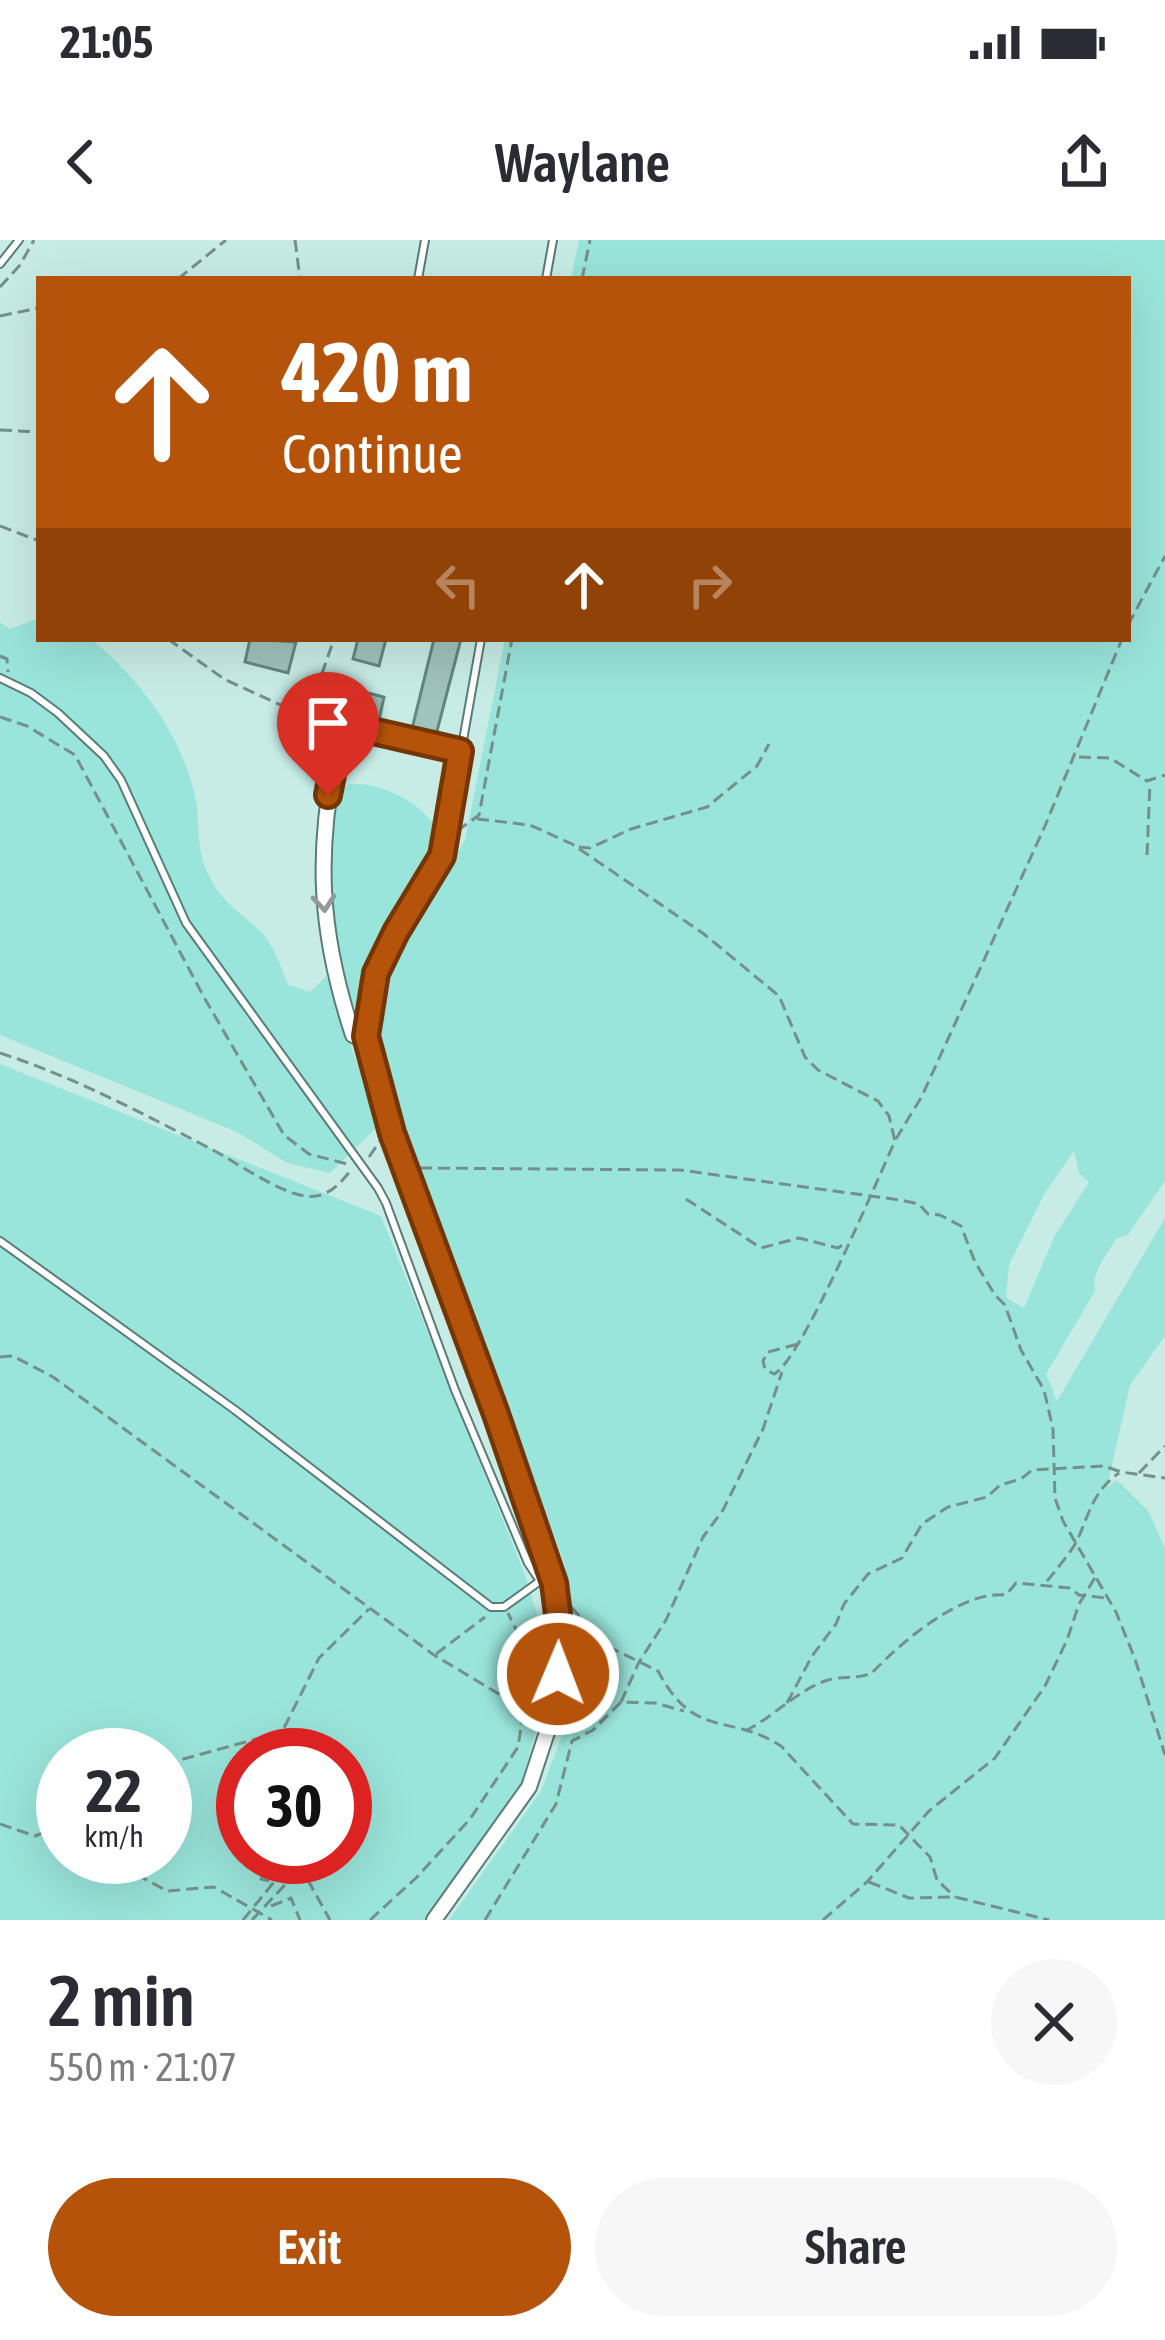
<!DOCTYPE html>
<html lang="en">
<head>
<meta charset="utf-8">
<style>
  :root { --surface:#fff; --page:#f7f7f7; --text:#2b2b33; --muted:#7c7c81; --accent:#b45309 }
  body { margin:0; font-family:"Asap Condensed",sans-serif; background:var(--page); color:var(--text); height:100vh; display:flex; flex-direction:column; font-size:45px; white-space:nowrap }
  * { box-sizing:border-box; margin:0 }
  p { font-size:39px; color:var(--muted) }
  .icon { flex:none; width:66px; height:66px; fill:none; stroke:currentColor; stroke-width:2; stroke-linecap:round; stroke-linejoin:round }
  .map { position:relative; height:1680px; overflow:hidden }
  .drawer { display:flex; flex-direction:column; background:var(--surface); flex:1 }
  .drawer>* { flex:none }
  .hud { position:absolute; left:36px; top:36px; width:1095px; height:366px; border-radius:0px; box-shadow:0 12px 48px #0002; background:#b45309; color:#fff; overflow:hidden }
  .speed { position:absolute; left:36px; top:1488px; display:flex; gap:24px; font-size:60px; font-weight:700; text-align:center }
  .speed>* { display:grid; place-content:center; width:156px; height:156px; border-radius:50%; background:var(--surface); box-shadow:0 12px 48px #0002; line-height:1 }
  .speed small { font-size:30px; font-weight:400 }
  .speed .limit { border:18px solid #d22; background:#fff; color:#111 }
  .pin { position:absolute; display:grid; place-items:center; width:102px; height:102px; color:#fff; margin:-123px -51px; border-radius:50% 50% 50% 0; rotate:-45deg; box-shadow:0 0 12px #0007 }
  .pin .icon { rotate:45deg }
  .me { position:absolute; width:132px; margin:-66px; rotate:1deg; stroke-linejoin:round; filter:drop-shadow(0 0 9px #0008) }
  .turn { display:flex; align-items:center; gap:42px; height:252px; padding:0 48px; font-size:54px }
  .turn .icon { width:156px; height:156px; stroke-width:2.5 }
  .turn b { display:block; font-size:84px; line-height:102px }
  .lanes { display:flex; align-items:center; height:114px; padding:0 48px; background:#0003; justify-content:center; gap:60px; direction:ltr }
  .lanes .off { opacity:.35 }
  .round { display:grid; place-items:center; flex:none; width:126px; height:126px; border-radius:63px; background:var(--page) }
  .head { display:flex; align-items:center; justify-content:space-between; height:204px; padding:0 48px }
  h1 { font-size:72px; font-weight:600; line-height:90px }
  .button { display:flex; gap:24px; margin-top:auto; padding:24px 48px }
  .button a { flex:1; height:138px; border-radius:72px; background:var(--accent); color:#fff; font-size:48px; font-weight:600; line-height:138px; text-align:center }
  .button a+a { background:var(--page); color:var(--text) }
  .status { display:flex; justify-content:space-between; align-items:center; height:84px; padding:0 60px; background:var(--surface); direction:ltr }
  .status svg { height:33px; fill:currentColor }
  header { display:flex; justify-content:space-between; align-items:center; height:156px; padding:0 48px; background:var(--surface); font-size:54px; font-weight:600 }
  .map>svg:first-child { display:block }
  .green { fill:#9ae5db; fill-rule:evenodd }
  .building { fill:#9fc3bd; stroke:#638681; stroke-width:3 }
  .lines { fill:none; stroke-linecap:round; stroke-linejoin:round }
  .lane-casing { stroke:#5a7c77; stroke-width:10 }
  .street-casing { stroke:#5a7c77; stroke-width:18 }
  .path { stroke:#75908c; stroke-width:3; stroke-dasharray:12 6; stroke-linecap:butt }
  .lane { stroke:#fff; stroke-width:6 }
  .street { stroke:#fff; stroke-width:14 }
  .oneway { stroke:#939998 }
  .route-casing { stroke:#753606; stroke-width:30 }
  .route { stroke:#b45309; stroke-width:21 }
</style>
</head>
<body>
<div class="status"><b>21:05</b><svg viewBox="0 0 49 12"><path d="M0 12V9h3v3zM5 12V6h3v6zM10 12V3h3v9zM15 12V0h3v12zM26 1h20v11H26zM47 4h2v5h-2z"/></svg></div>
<header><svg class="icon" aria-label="back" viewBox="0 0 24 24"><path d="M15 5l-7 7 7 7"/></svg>Waylane<svg class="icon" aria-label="share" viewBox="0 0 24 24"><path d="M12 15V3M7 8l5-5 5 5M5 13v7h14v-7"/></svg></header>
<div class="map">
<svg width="1165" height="1680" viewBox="0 0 1165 1680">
  <rect width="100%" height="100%" fill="#c7ece6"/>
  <g class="green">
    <path d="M 579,0 L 1165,0 L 1165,941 L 1128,995 L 1116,999 L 1102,1021 L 1094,1039 L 1095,1051 L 1046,1134 L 1057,1161 L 1165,978 L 1165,1096 L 1130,1145 L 1107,1247 L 1117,1240 L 1149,1272 L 1165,1309 L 1165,1680 L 449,1680 L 541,1551 L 565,1487 L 576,1414 L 565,1325 L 455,1024 L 391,865 L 383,818 L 381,772 L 389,737 L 403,705 L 465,600 L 505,399 L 1128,399 L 1128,39 L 571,39 ZM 1074,911 L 1079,933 L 1089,942 L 1055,995 L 1024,1068 L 1006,1058 L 1009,1025 L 1046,951 Z"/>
    <path d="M 39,378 L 39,399 L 91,399 C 141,440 183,496 196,561 C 200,585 196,610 208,634 C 223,664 235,667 257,688 C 273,702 281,726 288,745 L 310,752 L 326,736 L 379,885 L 330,933 L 287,923 L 237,892 L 0,795 L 0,382 L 10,389 Z"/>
    <path d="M 349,544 C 379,541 430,565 439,596 L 434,621 L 377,713 L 362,762 L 356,767 C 322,731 330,608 334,559 Z"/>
    <path d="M 0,824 L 381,976 L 525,1335 L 543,1394 L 542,1469 L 521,1544 L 424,1680 L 0,1680 ZM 63,1515 L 165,1515 L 165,1617 L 63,1617 ZM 243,1515 L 345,1515 L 345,1617 L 243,1617 Z"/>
  </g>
  <g class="building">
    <polygon points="250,399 296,402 288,433 245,422"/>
    <polygon points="358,399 386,399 379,426 353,419"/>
    <polygon points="434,399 461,399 436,495 412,489"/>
    <polygon points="345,447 384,457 379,480 339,471"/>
  </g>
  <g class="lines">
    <defs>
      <g id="lane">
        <polyline points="0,24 19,0"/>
        <polyline points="418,39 425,0"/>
        <polyline points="546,39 553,0"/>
        <polyline points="0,438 31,453 58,473 104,516 121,540 186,683 378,948 386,963 455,1150 528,1323 540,1341 550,1343"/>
        <polyline points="307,477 460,511"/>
        <polyline points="446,596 481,399"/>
        <polyline points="0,1001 235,1170 491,1367 504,1367 540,1341"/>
      </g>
      <g id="street">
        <path d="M 338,506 C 315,612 319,692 353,795 L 367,802"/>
        <polyline points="434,1680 529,1547 554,1471 561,1398 554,1343 497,1174 392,893 366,796 377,733 396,692 439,623 446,600"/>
      </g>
    </defs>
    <use href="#lane" class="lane-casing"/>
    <use href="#street" class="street-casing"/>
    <g class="path">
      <polyline points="295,0 300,39"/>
      <polyline points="178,39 226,0"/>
      <polyline points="582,39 590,0"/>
      <polyline points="0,47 20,25 34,0"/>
      <polyline points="0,76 39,68"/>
      <polyline points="0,190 39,192"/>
      <polyline points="0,286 39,301"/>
      <polyline points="1128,385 1165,316"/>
      <polyline points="168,399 224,439 296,472"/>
      <polyline points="0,416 7,419 8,432"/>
      <polyline points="310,468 334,399"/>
      <polyline points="0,477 27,486 75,515 205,759 284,895 309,914 351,925"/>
      <polyline points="1079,517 1110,518 1147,541 1165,535"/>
      <path d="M 477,579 L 530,585 L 572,604 L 704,694 L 779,756 L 805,817 L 818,830 L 878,861 L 889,876 L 895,901 C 878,938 800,1123 774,1134 L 765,1129 L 763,1121 L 768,1112 L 798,1104"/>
      <polyline points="457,591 479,575 512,399"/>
      <polyline points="579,607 590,608 631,589 707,567 757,526 769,504"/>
      <polyline points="1147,615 1150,543"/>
      <path d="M 0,813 C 74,837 144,874 213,910 C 237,923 278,952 305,956 C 327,959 339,945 351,930"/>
      <polyline points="896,899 922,856 1045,586 1122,399"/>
      <polyline points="369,917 380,901"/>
      <polyline points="420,928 680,930 900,960 919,964 928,974 940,975 961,986 975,1022 995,1055 1005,1065 1021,1110 1044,1150 1053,1189 1055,1258 1063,1281 1116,1372 1135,1419 1165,1515"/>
      <polyline points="686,959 761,1008 799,998 838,1008 845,1003"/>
      <polyline points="0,1117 13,1116 53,1137 434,1415 509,1460 524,1406 508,1373"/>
      <polyline points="1139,1233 1165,1206"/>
      <path d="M 1047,1341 C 1054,1333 1073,1309 1077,1301 C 1089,1274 1093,1251 1119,1233"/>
      <path d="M 571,1367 L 609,1407 L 658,1431 C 695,1501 728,1472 781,1506 L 853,1584 L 899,1585 L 930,1617 L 937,1640 L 955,1657"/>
      <polyline points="436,1414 485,1377"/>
      <polyline points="621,1462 639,1422 666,1380 703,1297 723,1270 763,1189 782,1132"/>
      <polyline points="787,1463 812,1416 836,1384 844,1364 868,1334 902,1318 922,1284 948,1267 987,1257 1000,1245 1021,1239 1032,1230 1104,1226 1121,1232 1165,1238"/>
      <path d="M 745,1491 C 775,1476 795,1452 825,1441 C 841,1435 856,1440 872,1433 C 901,1402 962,1350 1006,1355 L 1016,1343 L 1070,1348 L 1079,1355 L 1107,1358"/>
      <polyline points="165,1524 282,1492 319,1418 369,1369"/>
      <polyline points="0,1584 35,1596 63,1585"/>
      <polyline points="105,1617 167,1651 214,1647 272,1680"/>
      <polyline points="299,1624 330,1680"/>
      <polyline points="869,1642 909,1658 955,1657 1049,1680"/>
      <polyline points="271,1666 291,1658 300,1680"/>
      <polyline points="243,1680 274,1642 261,1639 266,1632 261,1617"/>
      <polyline points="252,1680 296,1633 298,1617"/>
      <polyline points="370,1680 417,1637 470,1579 518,1507 522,1481 510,1461"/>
      <polyline points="485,1680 556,1564 572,1501 593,1490 621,1462 655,1463 684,1471"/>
      <polyline points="823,1680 867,1642 929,1571 995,1518 1045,1446 1067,1400 1079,1364 1096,1336"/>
    </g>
    <use href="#lane" class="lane"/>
    <use href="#street" class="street"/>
  </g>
  <defs><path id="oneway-chevron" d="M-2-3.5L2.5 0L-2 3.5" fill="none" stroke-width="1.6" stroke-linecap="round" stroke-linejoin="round" transform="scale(3)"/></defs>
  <use class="oneway" href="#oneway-chevron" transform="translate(324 663) rotate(85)"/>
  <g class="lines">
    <defs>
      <polyline id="route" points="328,555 342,484 460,511 442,616 396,692 376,733 366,796 392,893 496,1174 554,1343 561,1398 558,1434"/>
    </defs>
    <use href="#route" class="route-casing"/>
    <use href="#route" class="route"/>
  </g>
</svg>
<div class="speed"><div>22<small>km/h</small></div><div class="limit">30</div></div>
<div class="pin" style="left:328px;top:555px;background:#d93025"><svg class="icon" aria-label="arrive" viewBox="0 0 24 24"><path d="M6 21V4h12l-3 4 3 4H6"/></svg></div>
<svg class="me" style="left:558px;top:1434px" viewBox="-20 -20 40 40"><circle r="17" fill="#b45309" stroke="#fff" stroke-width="3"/><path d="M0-11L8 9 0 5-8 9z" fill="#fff"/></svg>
<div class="hud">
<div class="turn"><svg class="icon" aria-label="ahead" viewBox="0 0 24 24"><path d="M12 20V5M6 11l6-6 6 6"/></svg><div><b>420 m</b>Continue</div></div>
<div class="lanes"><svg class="icon off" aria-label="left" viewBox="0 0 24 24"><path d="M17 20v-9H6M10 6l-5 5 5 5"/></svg><svg class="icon" aria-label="ahead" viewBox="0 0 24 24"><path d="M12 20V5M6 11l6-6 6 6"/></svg><svg class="icon off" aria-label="right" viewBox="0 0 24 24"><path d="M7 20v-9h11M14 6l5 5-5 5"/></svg></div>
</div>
</div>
<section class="drawer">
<div class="head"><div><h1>2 min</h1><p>550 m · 21:07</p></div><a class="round"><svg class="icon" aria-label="close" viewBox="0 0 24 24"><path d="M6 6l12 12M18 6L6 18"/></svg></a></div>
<div class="button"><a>Exit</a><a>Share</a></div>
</section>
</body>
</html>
